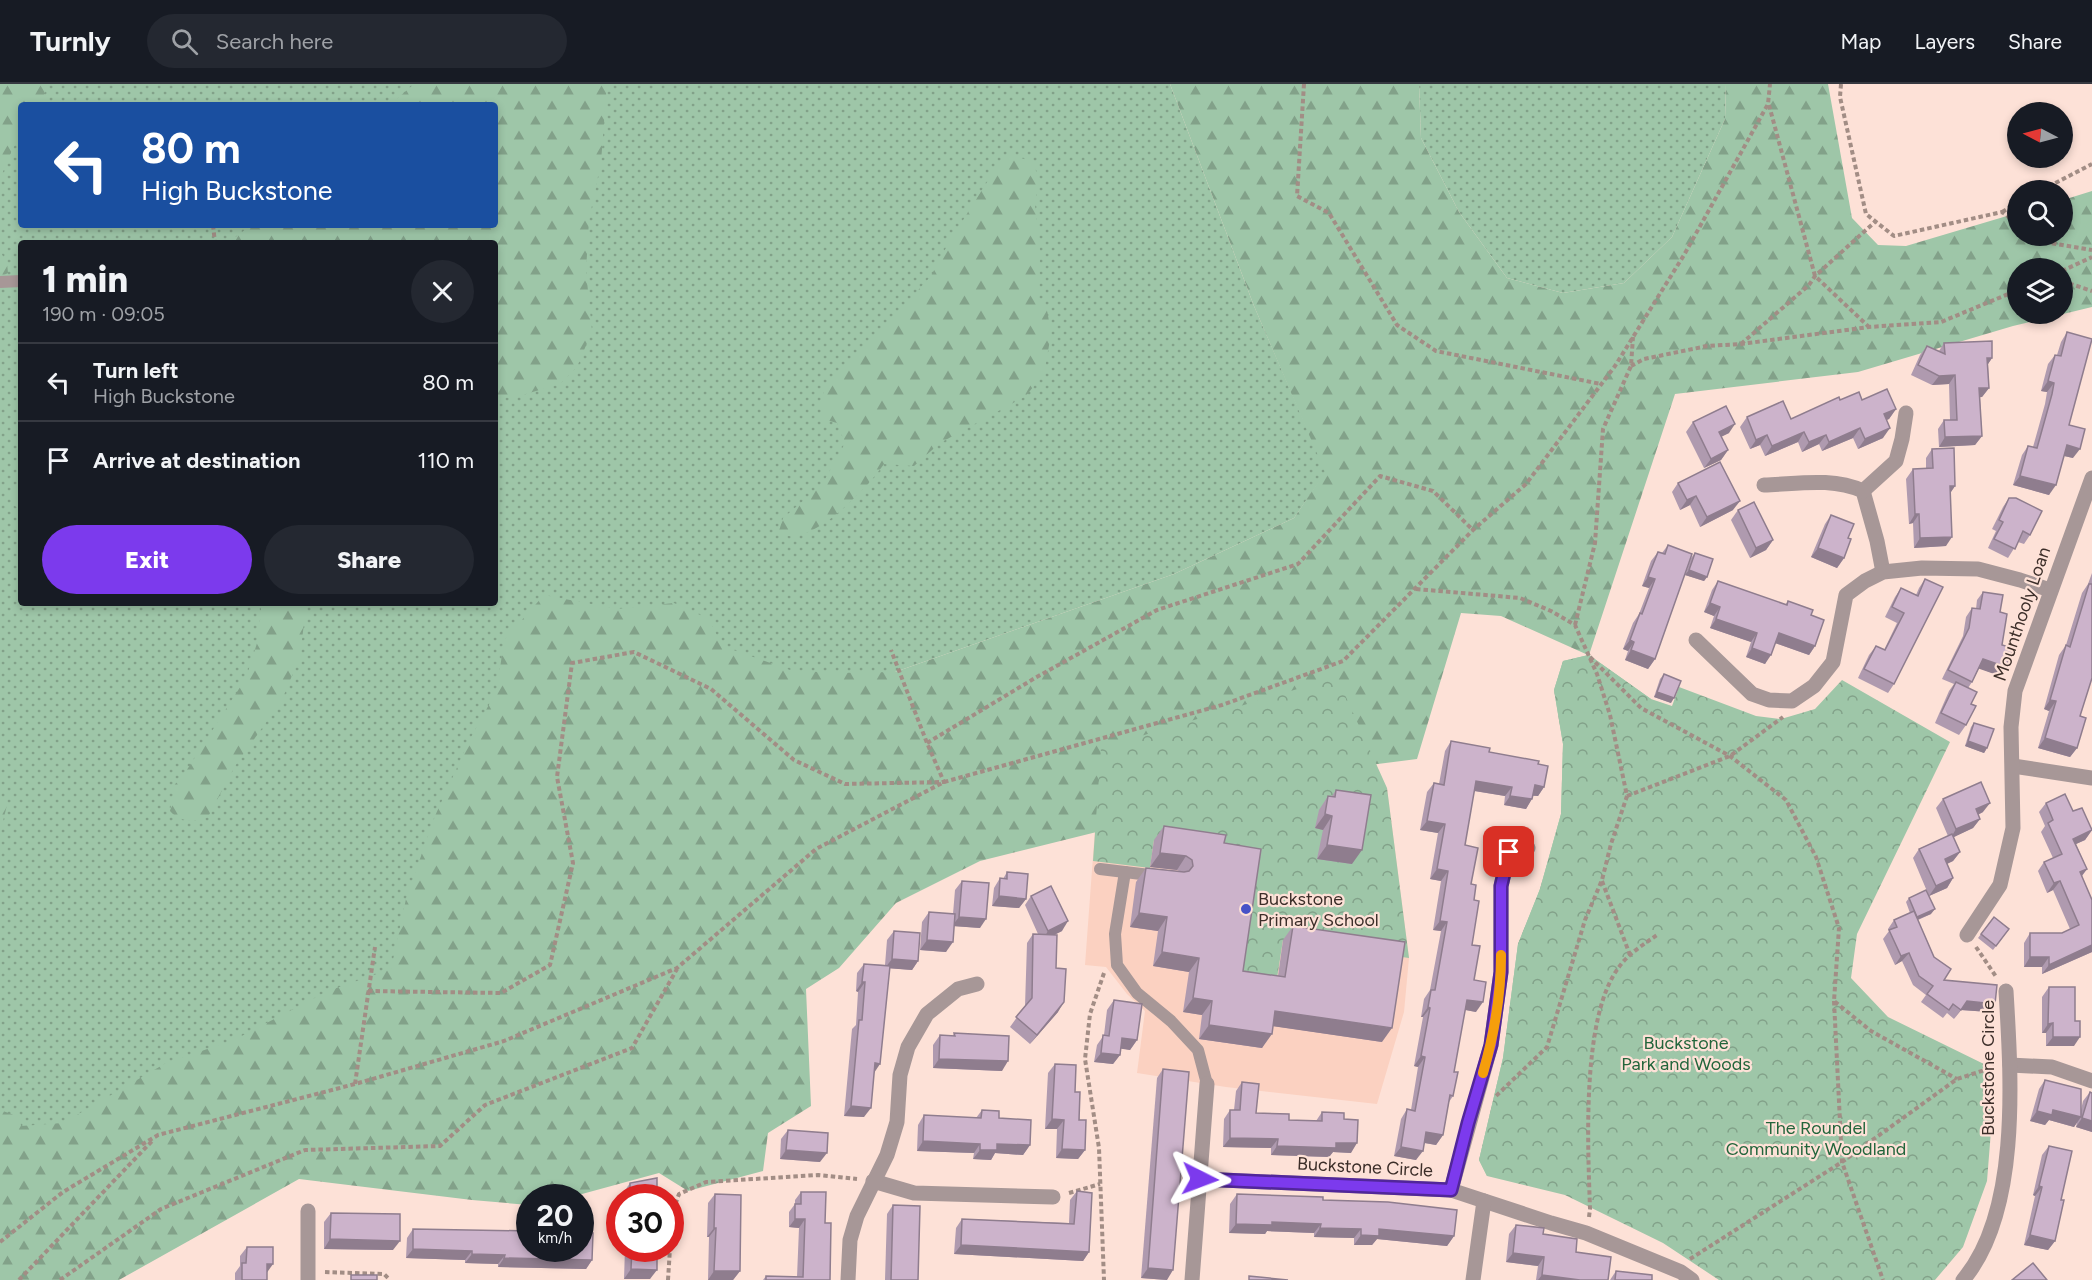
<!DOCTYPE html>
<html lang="en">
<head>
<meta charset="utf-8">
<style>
  :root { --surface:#171b24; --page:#242831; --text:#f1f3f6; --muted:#9ea1a6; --line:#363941; --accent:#7c3aed }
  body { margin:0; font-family:Figtree,sans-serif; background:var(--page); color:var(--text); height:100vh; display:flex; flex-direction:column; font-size:22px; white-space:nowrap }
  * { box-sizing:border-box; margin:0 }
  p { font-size:20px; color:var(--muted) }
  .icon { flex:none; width:33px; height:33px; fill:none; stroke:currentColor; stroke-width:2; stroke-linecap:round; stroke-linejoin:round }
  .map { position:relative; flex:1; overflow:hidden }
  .sheet { position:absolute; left:18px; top:156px; width:480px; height:366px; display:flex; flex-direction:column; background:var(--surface); border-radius:6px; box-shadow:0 3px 9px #0003 }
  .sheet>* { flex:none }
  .hud { position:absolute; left:18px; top:18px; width:480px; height:126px; border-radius:6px; box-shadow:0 3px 9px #0003; background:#1a4fa0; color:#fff; overflow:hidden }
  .needle { width:39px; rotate:276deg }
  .fabs { position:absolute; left:2007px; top:18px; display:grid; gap:12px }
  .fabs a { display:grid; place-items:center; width:66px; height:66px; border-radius:50%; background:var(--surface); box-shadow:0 3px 9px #0003; font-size:30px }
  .speed { position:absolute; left:516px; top:1100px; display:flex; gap:12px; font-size:30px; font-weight:700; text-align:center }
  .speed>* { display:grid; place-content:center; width:78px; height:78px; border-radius:50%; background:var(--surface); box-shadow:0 3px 9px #0003; line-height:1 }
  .speed small { font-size:15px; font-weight:400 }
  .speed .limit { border:9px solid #d22; background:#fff; color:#111 }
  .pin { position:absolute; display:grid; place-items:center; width:51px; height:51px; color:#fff; margin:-26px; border-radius:12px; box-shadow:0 3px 9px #0006 }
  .me { position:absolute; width:66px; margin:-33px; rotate:93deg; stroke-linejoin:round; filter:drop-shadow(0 0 4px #0008) }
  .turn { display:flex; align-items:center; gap:21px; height:126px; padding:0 24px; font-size:27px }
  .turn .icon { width:78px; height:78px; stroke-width:2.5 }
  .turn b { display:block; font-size:42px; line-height:51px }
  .round { display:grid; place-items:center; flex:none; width:63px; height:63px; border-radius:32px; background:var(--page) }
  .summary { display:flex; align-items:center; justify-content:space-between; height:102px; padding:0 24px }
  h1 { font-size:36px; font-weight:800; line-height:45px }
  .primary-button { display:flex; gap:12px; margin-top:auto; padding:12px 24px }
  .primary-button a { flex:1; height:69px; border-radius:36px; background:var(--accent); color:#fff; font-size:24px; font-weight:800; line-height:69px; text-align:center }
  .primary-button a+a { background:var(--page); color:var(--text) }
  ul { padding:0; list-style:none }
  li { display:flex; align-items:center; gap:18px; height:78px; padding:0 24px; border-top:2px solid var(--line) }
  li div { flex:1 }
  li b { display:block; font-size:22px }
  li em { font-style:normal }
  header { display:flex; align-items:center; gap:36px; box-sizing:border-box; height:84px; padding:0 30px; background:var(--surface); border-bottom:2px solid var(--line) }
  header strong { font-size:28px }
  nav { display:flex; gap:33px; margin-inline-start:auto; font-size:21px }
  .search { width:420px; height:54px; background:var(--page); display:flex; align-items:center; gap:15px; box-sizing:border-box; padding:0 21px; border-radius:33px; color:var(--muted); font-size:22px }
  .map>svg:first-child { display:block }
  .built { fill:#fbd1c1 }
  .grass { fill:url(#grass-dots); fill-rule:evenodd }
  .forest { fill:url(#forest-firs); fill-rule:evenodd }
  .park { fill:url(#park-crowns) }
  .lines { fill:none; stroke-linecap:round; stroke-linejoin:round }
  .path { stroke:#a28d85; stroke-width:4; stroke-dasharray:4.5 3; stroke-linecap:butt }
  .service { stroke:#a79797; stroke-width:12 }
  .minor { stroke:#a79797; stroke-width:15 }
  .wall { fill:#af9aaf }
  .shaded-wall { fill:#8f7d8e }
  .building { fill:#ccb3cb; stroke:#8f7d8e; stroke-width:1.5 }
  .route-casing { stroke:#51269a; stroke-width:15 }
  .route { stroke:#7c3aed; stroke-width:10 }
  .slow { stroke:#f59e0b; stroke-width:10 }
  .poi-dot { fill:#4752c7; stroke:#fde1d7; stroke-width:2 }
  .labels { text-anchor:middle; stroke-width:4.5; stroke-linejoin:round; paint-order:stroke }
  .street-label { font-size:18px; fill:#3c2e29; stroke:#fde1d7 }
  .poi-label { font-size:18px; fill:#3c2e29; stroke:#fde1d7; text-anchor:start }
  .park-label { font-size:18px; fill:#22653b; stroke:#fde1d7 }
</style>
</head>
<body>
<header>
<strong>Turnly</strong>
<div class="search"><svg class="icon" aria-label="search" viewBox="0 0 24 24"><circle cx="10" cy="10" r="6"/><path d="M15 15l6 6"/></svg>Search here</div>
<nav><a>Map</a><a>Layers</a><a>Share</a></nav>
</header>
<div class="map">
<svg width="2092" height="1196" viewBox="0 0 2092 1196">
  <defs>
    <pattern id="grass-dots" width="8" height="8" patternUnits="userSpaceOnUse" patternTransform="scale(1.5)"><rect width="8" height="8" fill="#9ec6a8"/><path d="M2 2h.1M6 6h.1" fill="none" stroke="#82a189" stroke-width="1.8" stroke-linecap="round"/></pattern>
    <pattern id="forest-firs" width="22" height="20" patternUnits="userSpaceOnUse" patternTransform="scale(1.5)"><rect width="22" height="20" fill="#9ec6a8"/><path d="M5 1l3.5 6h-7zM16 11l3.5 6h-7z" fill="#82a189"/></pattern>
    <pattern id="park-crowns" width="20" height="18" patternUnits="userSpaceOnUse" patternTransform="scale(1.5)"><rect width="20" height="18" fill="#9ec6a8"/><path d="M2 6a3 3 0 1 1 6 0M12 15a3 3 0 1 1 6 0" fill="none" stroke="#82a189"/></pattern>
  </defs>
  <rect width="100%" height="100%" fill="#fde1d7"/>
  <polygon class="built" points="1101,664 1387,704 1409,874 1404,928 1377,1020 1226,1003 1137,989 1145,927 1127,910 1106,883 1085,881"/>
  <g class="grass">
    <path d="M 0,0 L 1170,0 L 1254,222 L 1326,388 L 1294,434 L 1174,490 L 895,588 L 0,1151 ZM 21,21 L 495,21 L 495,141 L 21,141 ZM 21,159 L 495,159 L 495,519 L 21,519 Z"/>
    <polygon points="1419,0 1726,0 1725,35 1672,153 1624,199 1563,209 1507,194 1459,128 1421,54"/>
  </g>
  <g class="forest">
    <polygon points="0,0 49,0 39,21 21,21 21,51 12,66 0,95"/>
    <polygon points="414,0 607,0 601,78 589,136 586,187 592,247 577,283 560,300 512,314 495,312 495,159 217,159 233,155 251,141 495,141 495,21 390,21"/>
    <path d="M 1170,0 L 1419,0 L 1421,54 L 1459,128 L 1507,194 L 1563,209 L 1624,199 L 1672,153 L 1725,35 L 1726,0 L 1828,0 L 1852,134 L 1878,161 L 1906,162 L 2017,129 L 2018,152 L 2062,152 L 2063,116 L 2092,107 L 2092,223 L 2013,242 L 1858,288 L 1675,310 L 1589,571 L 1651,615 L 1487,1092 L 1479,1076 L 1503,974 L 1518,860 L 1540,805 L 1561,730 L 1563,660 L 1554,606 L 1563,577 L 1588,571 L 1501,532 L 1461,529 L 1417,675 L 1362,682 L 980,777 L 896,819 L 839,884 L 806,905 L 811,1022 L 768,1049 L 763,1087 L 688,1107 L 659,1089 L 571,1113 L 530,1113 L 529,1121 L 472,1116 L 299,1095 L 119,1196 L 0,1196 L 0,1026 L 20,1033 L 21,1042 L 63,1039 L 166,979 L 234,956 L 328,907 L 391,885 L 406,815 L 435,732 L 469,657 L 497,606 L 504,556 L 544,511 L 617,525 L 674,519 L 709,535 L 722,562 L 790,586 L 834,589 L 895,588 L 1174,490 L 1294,434 L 1325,388 L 1254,222 ZM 2018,184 L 2062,184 L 2062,230 L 2018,230 Z"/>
    <path d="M 1011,71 L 1034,78 L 1038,96 L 1035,121 L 1040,167 L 1039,217 L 1047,226 L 1050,243 L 1050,256 L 1044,289 L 1026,312 L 940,359 L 914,382 L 884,380 C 868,403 821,452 792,452 C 788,453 784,450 779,447 L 783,434 L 822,401 L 845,359 L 837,339 L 823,335 L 821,318 L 826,301 L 881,247 L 931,192 L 948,160 L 994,87 Z"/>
    <polygon points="0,167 7,179 8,189 0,193"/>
    <polygon points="21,395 21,426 12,420 11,409"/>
    <path d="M 259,519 L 303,519 L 306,523 L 300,572 L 282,616 L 235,682 L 208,733 C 194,738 181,739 170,727 L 175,700 L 181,695 L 246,594 L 258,556 L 261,525 Z"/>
    <polygon points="0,713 3,714 7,721 0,749"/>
  </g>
  <g class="park">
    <polygon points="1589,571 1651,615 1672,622 1679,603 1756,632 1781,635 1815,625 1842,596 1950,658 1857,850 1851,894 1888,933 1990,983 1992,1034 1987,1097 1963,1163 1935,1196 1719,1196 1663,1159 1565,1111 1487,1092 1479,1076 1503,974 1518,860 1540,805 1561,730 1563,660 1554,606 1563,577"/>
    <polygon points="1337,593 1387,704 1409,874 1283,856 1275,907 1234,901 1224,826 1154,756 1150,784 1093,777 1101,664"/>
  </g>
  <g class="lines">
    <g class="path">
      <polyline points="1304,0 1297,112 1329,129 1397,241 1436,267 1601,300"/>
      <polyline points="1841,0 1840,13 1866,130 1894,152 2002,128 2018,140"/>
      <polyline points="1769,21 1815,192 1869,243"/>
      <polyline points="2042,106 2092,80"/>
      <polyline points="2002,128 2018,119"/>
      <polyline points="213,141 215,159"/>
      <polyline points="2031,152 2039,157 2092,166"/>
      <polyline points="2062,187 2092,173"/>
      <polyline points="2062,197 2092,207"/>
      <polyline points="1741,260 1809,201 1815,192 1876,137"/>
      <polyline points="1631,282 1644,275 1707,262 1741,260 1869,243 1941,238 2018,206"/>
      <polyline points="1416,505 1520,514 1551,527 1575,541 1597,590 1610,631 1627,712 1611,760 1602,796 1585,836 1547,963 1496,1012"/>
      <polyline points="1575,541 1595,459 1603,345 1631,282 1633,253"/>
      <polyline points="1590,573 1641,624 1730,672 1786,716 1816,773 1839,844 1834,917 1871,947 1957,995"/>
      <polyline points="927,659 1035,594 1157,526 1298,480 1380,392 1433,407 1473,446"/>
      <polyline points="1627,712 1730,672 1783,633"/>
      <polyline points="1602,797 1630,871"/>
      <polyline points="1976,863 1997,894"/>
      <polyline points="1104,889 1090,930 1085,975 1099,1064 1104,1196"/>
      <polyline points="368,907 501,909 550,881 573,779 557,693 572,579 634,568 711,605 794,676 845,700 944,698 927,659 891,566"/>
      <polyline points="1834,917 1842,1078 1883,1196"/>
      <polyline points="355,1000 375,863"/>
      <polyline points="1069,1109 1100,1100"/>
      <path d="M 1589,1133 L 1590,1125 C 1588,1063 1581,933 1619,883 C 1628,870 1644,860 1657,851"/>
      <polyline points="0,1158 63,1108 158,1051 355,1000 504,957 677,884 816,765 944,698 1222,621 1343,577 1473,446 1526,400 1615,282 1684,171 1768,20 1770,0"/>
      <polyline points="670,1164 671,1132 679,1110 706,1098 818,1091 857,1095"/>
      <polyline points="1690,1175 1842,1078 1957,995 1994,983"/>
      <polyline points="325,1188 384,1190 390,1196"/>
      <polyline points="19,1196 153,1056"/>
      <polyline points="60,1196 161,1125 305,1066 440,1062 485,1021 632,964 677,885"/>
      <polyline points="668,1196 670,1164"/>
    </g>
    <g class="service">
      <polyline points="0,198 21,197"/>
      <polyline points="1100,785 1158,792"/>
      <polyline points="1125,788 1115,850 1117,881 1137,909 1171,937 1198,966 1207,1000"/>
    </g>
    <g class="minor">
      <path d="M 1764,401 C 1798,400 1831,393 1863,407 L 1877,457 L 1883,488"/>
      <polyline points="1863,407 1896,377 1902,355 1906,329"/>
      <polyline points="1696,556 1752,610 1769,616 1792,617 1814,602 1833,578 1846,511 1865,497 1883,488 1922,484 1978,485 2020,496 2050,506"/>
      <polyline points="2013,682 2092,694"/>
      <polyline points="1500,758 1509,768 1528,764"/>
      <polyline points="1967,851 2000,801 2013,744 2011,643 2015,607 2092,394"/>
      <polyline points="2010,981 2052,983 2092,997"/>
      <polyline points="1200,1095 1451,1106 1551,1139 1586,1149 1681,1188 1692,1196"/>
      <polyline points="873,1097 914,1109 1053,1113"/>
      <polyline points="1451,1106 1491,961 1501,888 1501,802 1509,768"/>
      <polyline points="308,1196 308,1127"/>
      <polyline points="848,1196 850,1156 857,1132 887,1071 897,1038 900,991 908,963 927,930 958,905 977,900"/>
      <polyline points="1192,1196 1207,1000"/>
      <polyline points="1473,1196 1484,1117"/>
      <path d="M 1963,1196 C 2021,1128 2011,991 2006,907"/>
    </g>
  </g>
  <g class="wall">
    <polygon points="2067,248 2069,341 2073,374 2064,372 2049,411 2013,401 2022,371 2028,362 2033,363 2045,320 2047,308 2041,307 2048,280 2055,271 2057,271 2061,258"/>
    <polygon points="1944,259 1992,274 1988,280 1989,304 1982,313 1980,313 1982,352 1975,361 1939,363 1938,345 1944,336 1950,336 1949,300 1932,301 1911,291 1920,271 1927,262 1939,267"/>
    <polygon points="1840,316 1862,316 1896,325 1889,335 1886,336 1883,354 1858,365 1853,354 1822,367 1819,360 1802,368 1798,358 1765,372 1760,361 1750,365 1740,343 1747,333 1791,335"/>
    <polygon points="1693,338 1729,349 1721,353 1728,366 1721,376 1704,384 1686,348"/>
    <polygon points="1932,365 1955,402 1950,409 1946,462 1914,464 1913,439 1909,440 1906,395 1913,385 1926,385 1926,374"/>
    <polygon points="1678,399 1733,426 1700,443 1690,421 1680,426 1672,408"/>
    <polygon points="2009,414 2030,451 2024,460 2018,458 2008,474 1988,464 1996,447 1992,445 2003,423"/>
    <polygon points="1738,426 1773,456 1766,466 1750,474 1731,436"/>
    <polygon points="1831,431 1848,454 1844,474 1837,484 1811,473 1825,440"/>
    <polygon points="1668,461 1655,575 1648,585 1625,576 1628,567 1623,565 1633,539 1639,530 1649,504 1642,502 1651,477 1658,468 1662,469"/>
    <polygon points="1695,469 1707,493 1704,497 1685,491 1691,474"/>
    <polygon points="2092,489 2092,594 2080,632 2077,664 2070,673 2038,664 2049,627 2044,625 2059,571 2066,561 2082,509 2088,500"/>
    <polygon points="1925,495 1894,600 1888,609 1858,594 1869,571 1876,562 1884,566 1897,539 1885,533 1895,513 1901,504 1916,511 1919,504"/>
    <polygon points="1718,497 1785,521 1788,517 1811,531 1815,562 1809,571 1775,559 1765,580 1746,573 1751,558 1710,544 1714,532 1704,528 1712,506"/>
    <polygon points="1983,508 2000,528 2002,561 2000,592 1979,584 1972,598 1968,604 1971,620 1966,641 1959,651 1935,639 1949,607 1954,600 1942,595 1963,552 1966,533 1972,524 1976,525 1977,516"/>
    <polygon points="1664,590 1671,619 1654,613 1660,595"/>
    <polygon points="1974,639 1987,664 1984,669 1965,662 1971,643"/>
    <polygon points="1451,657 1489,668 1538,680 1544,703 1538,712 1533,712 1526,725 1504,721 1505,712 1474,707 1465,761 1474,816 1472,861 1476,928 1465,926 1454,988 1453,1012 1449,1018 1443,1051 1436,1061 1424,1059 1416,1076 1394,1072 1401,1035 1407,1025 1411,1026 1418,983 1414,982 1423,933 1421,933 1424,915 1430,906 1441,847 1433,846 1441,797 1430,795 1438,749 1420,746 1427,708 1434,699 1439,700 1445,667"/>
    <polygon points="1336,706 1352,780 1317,775 1323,746 1315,744 1319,726 1328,712 1332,712"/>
    <polygon points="1943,715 1983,728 1978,731 1980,735 1973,744 1953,753 1960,768 1953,777 1947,780 1953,794 1947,804 1929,812 1913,774 1919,765 1948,752 1936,724"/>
    <polygon points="2046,719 2073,727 2092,746 2085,756 2076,760 2087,785 2082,792 2092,816 2092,868 2042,890 2042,883 2024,883 2024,859 2030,849 2062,849 2070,845 2053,806 2047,809 2038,787 2044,778 2053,774 2041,748 2045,742 2039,728"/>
    <polygon points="1164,742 1224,759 1243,887 1278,892 1283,856 1293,842 1382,958 1273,942 1262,964 1199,955 1202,931 1183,928 1189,888 1153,882 1158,847 1130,843 1136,798 1146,784 1179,787 1177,786 1150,783 1154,756"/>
    <polygon points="1007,788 1026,815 1019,824 992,822 994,804 1000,794 1003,795"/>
    <polygon points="962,797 980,844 954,842 946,868 920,866 922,838 929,828 953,830 955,806"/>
    <polygon points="1031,812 1062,847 1054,851 1058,928 1030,960 1010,943 1025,922 1027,859 1033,850 1038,850 1025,821"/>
    <polygon points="1909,814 1931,830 1918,836 1944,896 1989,928 1961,926 1954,935 1947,929 1943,934 1921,918 1926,911 1913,901 1902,877 1895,881 1883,855 1889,847 1888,845 1894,836 1910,829 1906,818"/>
    <polygon points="1994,833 2009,845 1993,866 1978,854"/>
    <polygon points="894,847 918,877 912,886 889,884 874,989 864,1033 844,1032 852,945 856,941 858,908 856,907 857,889 864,880 885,881 887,856"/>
    <polygon points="2049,903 2075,937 2074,962 2046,962 2046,949 2042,949 2042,913"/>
    <polygon points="1114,916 1137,956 1130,966 1121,964 1120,971 1113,980 1094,978 1097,961 1104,951 1107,926"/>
    <polygon points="954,949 1002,987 933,984 933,961 940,951 953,952"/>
    <polygon points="1055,980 1075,1008 1085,1066 1078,1075 1056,1074 1057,1045 1045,1045 1048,989"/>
    <polygon points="1163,985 1167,1196 1141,1194 1157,994"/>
    <polygon points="2045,996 2081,1026 2083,1017 2090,1008 2092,1048 2076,1043 2077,1038 2074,1043 2049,1036 2045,1041 2030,1037 2039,1005"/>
    <polygon points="1242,998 1256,1029 1289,1036 1316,1037 1322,1028 1344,1035 1351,1069 1333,1068 1329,1073 1271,1071 1271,1064 1223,1063 1224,1035 1230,1026 1234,1026 1236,1007"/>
    <polygon points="982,1026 999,1034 1030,1061 1023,1071 995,1069 991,1076 973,1075 974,1069 917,1067 918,1041 924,1031 976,1034"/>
    <polygon points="788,1046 820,1078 780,1075 781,1055"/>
    <polygon points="2049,1062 2061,1116 2055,1157 2048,1166 2024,1161 2035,1112 2033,1111 2042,1071"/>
    <polygon points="630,1099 657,1113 623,1113 624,1108"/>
    <polygon points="1077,1107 1089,1168 1083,1177 954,1170 956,1144 962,1135 1069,1139 1070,1116"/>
    <polygon points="801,1108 825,1139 830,1196 763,1196 766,1192 797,1193 799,1144 789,1143 789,1128 795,1120 795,1116"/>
    <polygon points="715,1110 740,1187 733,1196 708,1196 709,1153 707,1153 708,1119"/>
    <polygon points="1237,1110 1323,1116 1454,1152 1447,1162 1377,1155 1372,1161 1354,1161 1354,1154 1314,1153 1314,1149 1267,1147 1265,1150 1229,1149 1230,1120"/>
    <polygon points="893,1121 918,1196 885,1196 887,1130"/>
    <polygon points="331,1129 393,1166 324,1165 324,1138"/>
    <polygon points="1516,1141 1543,1150 1576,1168 1608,1196 1536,1196 1538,1182 1506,1178 1509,1150"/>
    <polygon points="413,1145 592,1176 586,1185 498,1183 498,1180 465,1179 465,1176 406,1174 407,1154"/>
    <polygon points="247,1163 267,1188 267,1196 235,1196 235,1189 240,1182 240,1172"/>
    <polygon points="625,1164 657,1164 650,1195 624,1195"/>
    <polygon points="1616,1187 1652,1196 1610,1196"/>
  </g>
  <g class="shaded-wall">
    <polygon points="1987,274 1992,274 1986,283"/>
    <polygon points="1955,291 1949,300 1932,301 1939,292"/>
    <polygon points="2048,297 2054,299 2047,308 2041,307"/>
    <polygon points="1979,304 1989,304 1982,313 1973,314"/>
    <polygon points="1896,325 1889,335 1877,340 1884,330"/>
    <polygon points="1735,340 1729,349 1712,357 1719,348"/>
    <polygon points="1860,344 1853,354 1822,367 1829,358"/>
    <polygon points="1890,344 1883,354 1858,365 1865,355"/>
    <polygon points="1804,348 1798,358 1765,372 1772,362"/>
    <polygon points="1767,351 1760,361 1750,365 1756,356"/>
    <polygon points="1826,351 1819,360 1802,368 1809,358"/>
    <polygon points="1982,352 1975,361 1939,363 1945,353"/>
    <polygon points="2067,361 2080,365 2073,374 2060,371"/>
    <polygon points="1728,366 1721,376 1704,384 1711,375"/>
    <polygon points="2020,392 2056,401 2049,411 2013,401"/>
    <polygon points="1950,402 1955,402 1949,411"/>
    <polygon points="1696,412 1690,421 1680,426 1687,416"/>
    <polygon points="1740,417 1733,426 1700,443 1707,433"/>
    <polygon points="1915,430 1919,430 1913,439 1909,440"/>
    <polygon points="1952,453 1946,462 1914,464 1920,454"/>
    <polygon points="1773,456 1766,466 1750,474 1756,464"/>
    <polygon points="1818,464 1844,474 1837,484 1811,473"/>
    <polygon points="1689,486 1707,493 1704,497 1685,491"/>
    <polygon points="1648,493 1655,495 1649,504 1642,502"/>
    <polygon points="1710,519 1720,523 1714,532 1704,528"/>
    <polygon points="1716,535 1757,549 1751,558 1710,544"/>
    <polygon points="1779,549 1815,562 1809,571 1772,558"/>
    <polygon points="1630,556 1634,558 1628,567 1623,565"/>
    <polygon points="1752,564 1771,571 1765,580 1746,573"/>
    <polygon points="1631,566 1655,575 1648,585 1625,576"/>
    <polygon points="1983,575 2006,583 2000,592 1977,584"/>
    <polygon points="1657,608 1674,614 1671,619 1654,613"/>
    <polygon points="2050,616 2056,617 2049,627 2044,625"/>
    <polygon points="2045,654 2077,664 2070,673 2038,664"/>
    <polygon points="1968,657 1987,664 1984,669 1965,662"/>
    <polygon points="1476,697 1512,703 1505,712 1469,706"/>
    <polygon points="1535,701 1544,703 1538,712 1528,711"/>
    <polygon points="1510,712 1532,715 1526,725 1504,721"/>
    <polygon points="1990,719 1983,728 1969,735 1976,725"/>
    <polygon points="1325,730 1332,732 1323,746 1315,744"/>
    <polygon points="1980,735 1973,744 1950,755 1956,745"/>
    <polygon points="1427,737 1445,740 1438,749 1420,746"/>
    <polygon points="2092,746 2085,756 2067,764 2073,755"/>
    <polygon points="1327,761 1362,766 1352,780 1317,775"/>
    <polygon points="1960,768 1953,777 1938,784 1945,775"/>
    <polygon points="1160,769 1186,772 1177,786 1150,783"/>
    <polygon points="1437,785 1448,787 1441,797 1430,795"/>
    <polygon points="2087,785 2080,794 2080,788"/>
    <polygon points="1953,794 1947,804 1929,812 1936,802"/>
    <polygon points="2060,797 2053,806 2047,809 2054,799"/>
    <polygon points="999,812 1026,815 1019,824 992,822"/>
    <polygon points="1935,825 1931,830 1914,837 1917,833"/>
    <polygon points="1139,829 1167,833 1158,847 1130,843"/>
    <polygon points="959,833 986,835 980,844 952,842"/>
    <polygon points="1068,837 1062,847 1042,857 1048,847"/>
    <polygon points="1440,837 1447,838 1441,847 1433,846"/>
    <polygon points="927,856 953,858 946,868 920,866"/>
    <polygon points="2092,861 2092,868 2042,890 2049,881"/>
    <polygon points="1162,868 1199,874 1189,888 1153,882"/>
    <polygon points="1909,869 1902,877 1895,881 1901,872"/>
    <polygon points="2030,873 2049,873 2042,883 2024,883"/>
    <polygon points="892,875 918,877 912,886 885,884"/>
    <polygon points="862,898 865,898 858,908 856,907"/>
    <polygon points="1193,914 1212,917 1202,931 1183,928"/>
    <polygon points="1467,916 1483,918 1476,928 1461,925"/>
    <polygon points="1967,917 1995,920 1989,928 1961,926 1954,935"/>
    <polygon points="1064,918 1058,928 1030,960 1037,951"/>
    <polygon points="1428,923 1430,924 1423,933 1421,933"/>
    <polygon points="1275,927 1392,944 1382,958 1265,941"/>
    <polygon points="2053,939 2046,949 2042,949 2048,940"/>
    <polygon points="1209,941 1272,950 1262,964 1199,955"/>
    <polygon points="2053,953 2080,953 2074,962 2046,962"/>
    <polygon points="1122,954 1137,956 1130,966 1116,964"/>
    <polygon points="1101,969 1120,971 1113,980 1094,978"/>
    <polygon points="1421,972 1425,973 1418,983 1414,982"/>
    <polygon points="939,975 1008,977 1002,987 933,984"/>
    <polygon points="875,979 880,980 874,989"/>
    <polygon points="851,1022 871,1024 864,1033 844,1032"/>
    <polygon points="2053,1026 2081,1033 2074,1043 2049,1036 2045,1041 2030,1037 2037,1027"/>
    <polygon points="2082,1034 2092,1037 2092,1048 2076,1043"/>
    <polygon points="1052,1035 1064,1036 1057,1045 1045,1045"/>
    <polygon points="1426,1048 1443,1051 1436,1061 1420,1058"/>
    <polygon points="1230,1054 1278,1055 1271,1064 1223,1063"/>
    <polygon points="923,1057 980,1060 974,1069 917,1067"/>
    <polygon points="1336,1059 1357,1059 1351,1069 1333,1068 1329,1073 1271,1071 1277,1062"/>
    <polygon points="997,1060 1030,1061 1023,1071 995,1069 991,1076 973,1075 980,1066"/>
    <polygon points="1401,1063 1423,1067 1416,1076 1394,1072"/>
    <polygon points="1062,1065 1085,1066 1078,1075 1056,1074"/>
    <polygon points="786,1066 827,1069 820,1078 780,1075"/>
    <polygon points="2039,1102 2042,1103 2035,1112 2033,1111"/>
    <polygon points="795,1135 805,1135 799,1144 789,1143"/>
    <polygon points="1272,1138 1321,1140 1314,1149 1267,1147 1265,1150 1229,1149 1236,1140"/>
    <polygon points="714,1144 716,1144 709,1153 707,1153"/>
    <polygon points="1320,1144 1361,1145 1354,1154 1314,1153"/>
    <polygon points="1379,1145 1454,1152 1447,1162 1377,1155 1372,1161 1354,1161 1361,1151"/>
    <polygon points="2030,1151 2055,1157 2048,1166 2024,1161"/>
    <polygon points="330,1155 400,1157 393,1166 324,1165"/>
    <polygon points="961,1161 1089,1168 1083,1177 954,1170"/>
    <polygon points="413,1165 472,1167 465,1176 406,1174"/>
    <polygon points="1513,1169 1544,1173 1538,1182 1506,1178"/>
    <polygon points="472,1170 505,1171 498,1180 465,1179"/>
    <polygon points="504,1174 592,1176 586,1185 498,1183"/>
    <polygon points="267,1180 273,1180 266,1190"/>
    <polygon points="1148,1184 1173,1186 1167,1196 1141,1194"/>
    <polygon points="631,1185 657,1186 650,1195 624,1195"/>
    <polygon points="714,1187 740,1187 733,1196 708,1196"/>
    <polygon points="1542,1191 1580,1196 1538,1196"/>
  </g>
  <g class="building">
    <polygon points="2067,248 2092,255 2069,341 2085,345 2080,365 2067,361 2056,401 2020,392 2028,362 2037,364 2052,310 2054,299 2048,297 2055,271 2061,272"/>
    <polygon points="1992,257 1992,274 1987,274 1989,304 1979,304 1982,352 1945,353 1944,336 1957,336 1955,291 1939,292 1918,281 1927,262 1945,270 1944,259"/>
    <polygon points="1887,305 1896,325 1884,330 1890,344 1865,355 1860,344 1829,358 1826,351 1809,358 1804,348 1772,362 1767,351 1756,356 1747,333 1783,317 1791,335 1839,313 1840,316 1859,308 1862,316"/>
    <polygon points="1726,322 1735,340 1719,348 1728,366 1711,375 1693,338"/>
    <polygon points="1954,364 1955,402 1950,402 1952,453 1920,454 1919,430 1915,430 1913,385 1933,384 1932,365"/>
    <polygon points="1720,378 1740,417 1707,433 1696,412 1687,416 1678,399"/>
    <polygon points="2009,414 2016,414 2042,427 2030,451 2023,447 2015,465 1994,455 2003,438 1999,436"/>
    <polygon points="1754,418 1773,456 1756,464 1738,426"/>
    <polygon points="1831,431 1854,440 1848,454 1851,455 1844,474 1818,464"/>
    <polygon points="1668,461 1692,470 1655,575 1631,566 1634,558 1630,556 1640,529 1642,530 1655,495 1648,493 1658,468 1665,470"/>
    <polygon points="1695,469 1713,475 1707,493 1689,486"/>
    <polygon points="1925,495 1943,503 1894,600 1864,585 1876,562 1885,566 1904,529 1892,523 1901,504 1918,512"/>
    <polygon points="1718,497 1787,521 1788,517 1813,526 1811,531 1824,536 1815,562 1779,549 1771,571 1752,564 1757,549 1716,535 1720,523 1710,519"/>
    <polygon points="2089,500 2092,500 2092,594 2080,632 2086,634 2077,664 2045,654 2056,617 2050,616 2066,561 2070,563"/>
    <polygon points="1983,508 2003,511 2000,528 2007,530 2002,561 2013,564 2006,583 1983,575 1972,598 1948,586 1969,544 1972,524 1980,525"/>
    <polygon points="1664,590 1681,597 1674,614 1657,608"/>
    <polygon points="1956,598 1977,608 1971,620 1976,622 1966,641 1941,629"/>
    <polygon points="1974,639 1994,645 1987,664 1968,657"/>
    <polygon points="1451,657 1490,664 1489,668 1539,677 1538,680 1548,682 1544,703 1535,701 1532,715 1510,712 1512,703 1476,697 1465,761 1478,764 1471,800 1476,801 1474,816 1479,817 1472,861 1480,862 1474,896 1486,898 1483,918 1467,916 1454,988 1458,988 1453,1012 1450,1011 1443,1051 1426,1048 1423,1067 1401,1063 1407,1025 1415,1027 1425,973 1421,972 1430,924 1428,923 1431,906 1435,906 1447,838 1440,837 1448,787 1437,785 1445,740 1427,737 1434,699 1444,701"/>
    <polygon points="1981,698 1990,719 1976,725 1980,735 1956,745 1943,715"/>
    <polygon points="1336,706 1371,711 1362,766 1327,761 1332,732 1325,730 1328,712 1335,713"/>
    <polygon points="2065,710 2073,727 2082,724 2092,746 2073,755 2087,785 2080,788 2092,816 2092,861 2049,881 2049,873 2030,873 2030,849 2062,849 2079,841 2060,797 2054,799 2044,778 2062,770 2048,739 2053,736 2046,719"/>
    <polygon points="1164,742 1226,751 1224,759 1261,765 1243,887 1285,893 1293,842 1405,858 1392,944 1275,927 1272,950 1209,941 1212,917 1193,914 1199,874 1162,868 1167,833 1139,829 1146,784 1184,788 1189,787 1193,782 1192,776 1186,772 1160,769"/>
    <polygon points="1952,750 1960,768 1945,775 1953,794 1936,802 1919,765"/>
    <polygon points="1007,788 1028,790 1026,815 999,812 1000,794 1007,795"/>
    <polygon points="962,797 989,799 986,835 959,833"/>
    <polygon points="1051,802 1068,837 1048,847 1031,812"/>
    <polygon points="1926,806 1935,825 1917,833 1909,814"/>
    <polygon points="1914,827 1934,873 1951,885 1944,896 1997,901 1995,920 1967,917 1961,926 1953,920 1949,926 1927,910 1933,902 1919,892 1909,869 1901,872 1889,846 1897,843 1894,836"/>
    <polygon points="929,828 955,830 953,858 927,856"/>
    <polygon points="1994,833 2009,845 1996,862 1981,850"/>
    <polygon points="894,847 920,849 918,877 892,875"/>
    <polygon points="1033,850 1057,851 1056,884 1066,885 1064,918 1037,951 1016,933 1032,914"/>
    <polygon points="864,880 890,882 880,980 875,979 871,1024 851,1022 859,936 862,936 865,898 862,898"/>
    <polygon points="2049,903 2075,903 2075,937 2080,937 2080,953 2053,953 2053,939 2048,940"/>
    <polygon points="1114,916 1142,920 1137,956 1122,954 1120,971 1101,969 1103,951 1109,952"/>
    <polygon points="954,949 1009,952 1008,977 939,975 940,951 955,952"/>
    <polygon points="1055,980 1076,981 1075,1008 1080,1008 1079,1036 1086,1036 1085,1066 1062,1065 1064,1036 1052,1035"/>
    <polygon points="1163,985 1189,988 1173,1186 1148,1184"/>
    <polygon points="2045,996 2081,1005 2081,1033 2053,1026 2052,1031 2037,1027"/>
    <polygon points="1242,998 1259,1000 1256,1029 1289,1030 1289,1036 1322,1037 1322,1028 1344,1029 1344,1035 1358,1036 1357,1059 1336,1059 1336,1064 1277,1062 1278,1055 1230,1054 1230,1026 1240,1026"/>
    <polygon points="2090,1008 2092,1009 2092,1037 2082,1034"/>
    <polygon points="982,1026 999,1027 999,1034 1031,1036 1030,1061 997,1060 997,1066 980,1066 980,1060 923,1057 924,1031 981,1034"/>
    <polygon points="788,1046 828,1049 827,1069 786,1066"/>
    <polygon points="2049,1062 2072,1067 2061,1116 2064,1116 2055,1157 2030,1151 2042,1103 2039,1102"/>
    <polygon points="657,1094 657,1113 630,1113 630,1099"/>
    <polygon points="1077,1107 1092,1109 1089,1168 961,1161 962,1135 1074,1140"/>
    <polygon points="801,1108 826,1108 825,1139 831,1139 830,1196 766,1196 766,1192 803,1193 805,1135 795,1135 795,1120 801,1120"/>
    <polygon points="715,1110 741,1111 740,1187 714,1187 716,1144 714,1144"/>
    <polygon points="1237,1110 1323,1113 1323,1116 1388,1118 1457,1126 1454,1152 1379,1145 1379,1152 1361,1151 1361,1145 1320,1144 1321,1140 1272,1138 1272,1141 1236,1140"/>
    <polygon points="893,1121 920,1122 918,1196 891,1196"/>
    <polygon points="331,1129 400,1130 400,1157 330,1155"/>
    <polygon points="1516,1141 1544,1144 1543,1150 1577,1155 1576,1168 1611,1173 1608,1196 1580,1196 1542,1191 1544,1173 1513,1169"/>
    <polygon points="413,1145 530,1147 530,1164 580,1164 580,1149 593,1149 592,1176 504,1174 505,1171 472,1170 472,1167 413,1165"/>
    <polygon points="247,1163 273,1163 273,1180 267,1180 267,1196 242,1196 242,1179 246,1179"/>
    <polygon points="632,1164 657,1164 657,1186 631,1185"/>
    <polygon points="2033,1179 2047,1196 2012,1196"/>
    <polygon points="1616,1187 1652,1191 1652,1196 1615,1196"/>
    <rect x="351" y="1191" width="26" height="5"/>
    <polygon points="1249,1192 1288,1196 1249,1196"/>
  </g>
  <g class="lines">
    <defs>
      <polyline id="route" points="1200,1095 1451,1106 1468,1039 1491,961 1501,888 1501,802 1509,768"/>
    </defs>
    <use href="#route" class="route-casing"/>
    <use href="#route" class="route"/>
    <path class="slow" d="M 1483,989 C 1494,951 1501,910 1501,871"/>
  </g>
  <circle class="poi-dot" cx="1246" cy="825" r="6"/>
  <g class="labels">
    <g class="street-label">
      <text transform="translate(2022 530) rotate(-71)" y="6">Mounthooly Loan</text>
      <text transform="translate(1988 984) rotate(-90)" y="6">Buckstone Circle</text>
      <text transform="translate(1365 1083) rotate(3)" y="6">Buckstone Circle</text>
    </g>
    <g class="poi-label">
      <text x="1258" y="821">Buckstone<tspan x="1258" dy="21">Primary School</tspan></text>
    </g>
    <g class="park-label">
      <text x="1686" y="965">Buckstone<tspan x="1686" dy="21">Park and Woods</tspan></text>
      <text x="1816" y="1050">The Roundel<tspan x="1816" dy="21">Community Woodland</tspan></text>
    </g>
  </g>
</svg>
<div class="fabs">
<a><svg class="needle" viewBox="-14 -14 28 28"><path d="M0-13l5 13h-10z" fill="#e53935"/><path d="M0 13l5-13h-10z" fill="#9ea1a6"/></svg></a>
<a><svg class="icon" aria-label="search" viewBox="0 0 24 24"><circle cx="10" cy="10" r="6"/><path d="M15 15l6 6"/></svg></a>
<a><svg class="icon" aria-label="layers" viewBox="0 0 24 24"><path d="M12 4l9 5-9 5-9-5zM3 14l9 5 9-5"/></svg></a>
</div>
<div class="speed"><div>20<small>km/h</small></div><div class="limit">30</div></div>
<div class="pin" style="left:1509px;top:768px;background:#d93025"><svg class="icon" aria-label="arrive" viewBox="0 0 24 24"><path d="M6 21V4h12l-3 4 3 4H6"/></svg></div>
<svg class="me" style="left:1200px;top:1095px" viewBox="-20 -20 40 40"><path d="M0-17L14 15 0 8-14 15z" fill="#7c3aed" stroke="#fff" stroke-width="4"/></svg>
<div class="hud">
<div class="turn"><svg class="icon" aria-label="left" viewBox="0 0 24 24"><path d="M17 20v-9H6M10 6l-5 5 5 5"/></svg><div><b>80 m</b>High Buckstone</div></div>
</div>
<section class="sheet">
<div class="summary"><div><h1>1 min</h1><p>190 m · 09:05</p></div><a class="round"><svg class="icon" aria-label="close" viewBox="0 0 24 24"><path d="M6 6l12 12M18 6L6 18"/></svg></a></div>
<ul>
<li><svg class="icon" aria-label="left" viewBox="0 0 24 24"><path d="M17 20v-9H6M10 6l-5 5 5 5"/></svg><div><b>Turn left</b><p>High Buckstone</p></div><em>80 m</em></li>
<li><svg class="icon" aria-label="arrive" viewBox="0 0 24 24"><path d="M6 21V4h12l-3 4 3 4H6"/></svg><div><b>Arrive at destination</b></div><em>110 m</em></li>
</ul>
<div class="primary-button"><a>Exit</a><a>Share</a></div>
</section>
</div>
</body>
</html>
